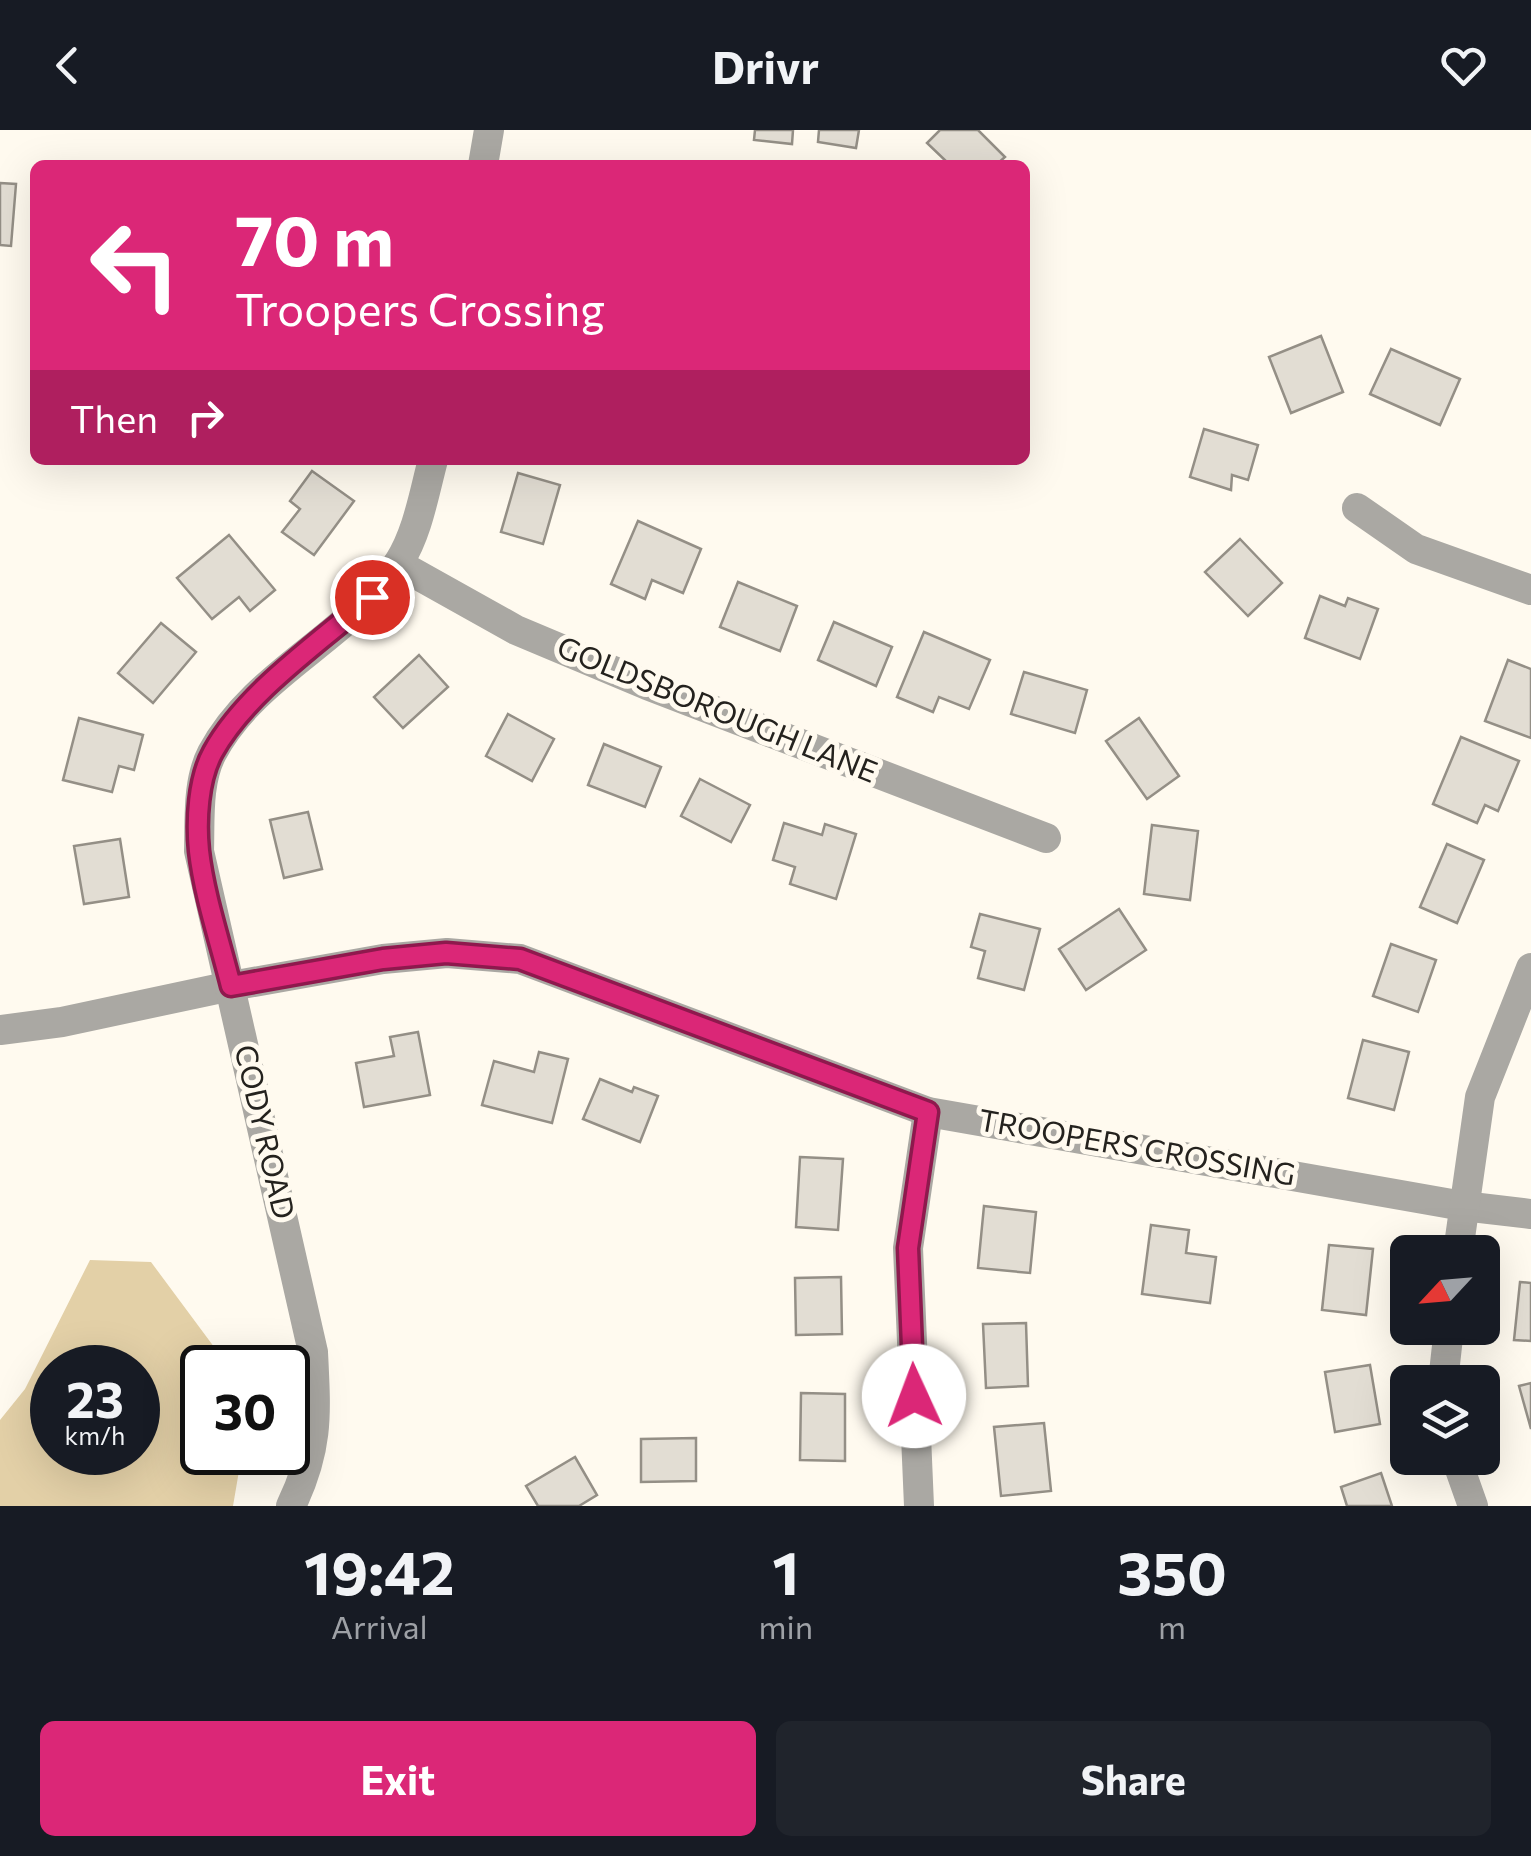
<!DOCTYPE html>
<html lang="en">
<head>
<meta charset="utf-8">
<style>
  :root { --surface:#171b24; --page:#20242c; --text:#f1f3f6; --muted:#9ea1a6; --accent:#db2777 }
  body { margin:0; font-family:Commissioner,sans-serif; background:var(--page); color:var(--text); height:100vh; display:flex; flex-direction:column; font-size:38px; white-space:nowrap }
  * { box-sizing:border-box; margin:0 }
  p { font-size:32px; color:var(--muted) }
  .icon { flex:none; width:55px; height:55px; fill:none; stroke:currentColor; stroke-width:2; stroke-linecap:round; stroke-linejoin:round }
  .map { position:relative; height:1376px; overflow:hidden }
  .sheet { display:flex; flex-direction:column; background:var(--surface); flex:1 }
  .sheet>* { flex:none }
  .guide { position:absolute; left:30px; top:30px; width:1000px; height:305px; border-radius:15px; box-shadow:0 10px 40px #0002; background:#db2777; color:#fff; overflow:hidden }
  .needle { width:65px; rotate:244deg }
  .tools { position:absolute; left:1390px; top:1105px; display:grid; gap:20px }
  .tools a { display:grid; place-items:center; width:110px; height:110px; border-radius:15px; background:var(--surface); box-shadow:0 10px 40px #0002; font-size:50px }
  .speed { position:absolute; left:30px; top:1215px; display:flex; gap:20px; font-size:50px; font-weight:700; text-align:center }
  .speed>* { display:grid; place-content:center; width:130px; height:130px; border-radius:50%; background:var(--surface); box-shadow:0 10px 40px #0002; line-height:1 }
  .speed small { font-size:25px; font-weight:400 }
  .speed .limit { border:5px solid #111; border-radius:15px; background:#fff; color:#111 }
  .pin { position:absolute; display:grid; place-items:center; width:85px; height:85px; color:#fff; margin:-42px; border:5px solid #fff; border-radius:50%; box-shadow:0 2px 10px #0007 }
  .me { position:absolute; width:110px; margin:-55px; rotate:358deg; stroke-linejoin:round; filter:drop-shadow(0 0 8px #0008) }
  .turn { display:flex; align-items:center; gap:35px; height:210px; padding:0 40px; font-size:45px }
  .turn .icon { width:130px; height:130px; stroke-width:2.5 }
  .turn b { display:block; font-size:70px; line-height:85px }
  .then { display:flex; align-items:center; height:95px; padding:0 40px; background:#0003; gap:20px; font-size:38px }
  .eta { display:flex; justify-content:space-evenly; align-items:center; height:170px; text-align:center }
  .eta b { font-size:60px; font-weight:700; line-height:70px }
  .cta { display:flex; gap:20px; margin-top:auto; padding:20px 40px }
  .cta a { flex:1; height:115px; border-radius:15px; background:var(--accent); color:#fff; font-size:40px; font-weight:700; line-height:115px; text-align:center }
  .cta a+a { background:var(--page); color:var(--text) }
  header { display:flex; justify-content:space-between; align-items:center; height:130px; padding:0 40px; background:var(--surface); font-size:45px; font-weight:700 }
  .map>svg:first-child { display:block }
  .green { fill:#e3d0a7; fill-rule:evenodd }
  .building { fill:#e2ddd3; stroke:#948f86; stroke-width:2.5 }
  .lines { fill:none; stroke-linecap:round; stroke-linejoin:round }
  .minor { stroke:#aaa8a3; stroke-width:30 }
  .route-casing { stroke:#8e194d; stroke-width:25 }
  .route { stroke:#db2777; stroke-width:18 }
  .labels { text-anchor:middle; stroke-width:10; stroke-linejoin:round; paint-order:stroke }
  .street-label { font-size:30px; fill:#24221e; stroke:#fffaef }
</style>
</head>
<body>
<header><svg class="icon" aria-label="back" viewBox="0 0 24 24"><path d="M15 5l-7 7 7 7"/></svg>Drivr<svg class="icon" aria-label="heart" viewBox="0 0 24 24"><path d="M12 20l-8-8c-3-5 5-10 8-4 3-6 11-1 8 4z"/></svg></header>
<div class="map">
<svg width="1531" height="1376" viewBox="0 0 1531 1376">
  <rect width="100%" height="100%" fill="#fffaef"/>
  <path class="green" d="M 90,1130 L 151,1132 L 220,1225 L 223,1237 L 202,1238 L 202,1322 L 238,1323 L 240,1335 L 233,1376 L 0,1376 L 0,1290 L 25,1259 ZM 52,1238 L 138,1238 L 138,1322 L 52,1322 Z"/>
  <g class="building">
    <polygon points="755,0 793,0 792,14 754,10"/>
    <polygon points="819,0 859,0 856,18 818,12"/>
    <polygon points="940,0 978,0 1005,27 996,35 950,35 927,13"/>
    <polygon points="0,53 16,54 11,116 0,115"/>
    <polygon points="1321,206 1343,262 1291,283 1269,227"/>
    <polygon points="1391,219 1460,249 1440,295 1370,264"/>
    <polygon points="1204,299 1258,315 1248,350 1232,345 1231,360 1190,347"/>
    <polygon points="312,341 354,371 314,425 282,402 300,379 290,371"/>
    <polygon points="518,343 560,355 543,414 501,402"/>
    <polygon points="638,391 701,419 683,463 652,450 645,469 611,454"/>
    <polygon points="229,405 275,460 250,481 239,467 212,489 177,448"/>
    <polygon points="1240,409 1282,453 1248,486 1205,442"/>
    <polygon points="738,452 797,476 780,521 720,497"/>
    <polygon points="1320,466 1345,476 1348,468 1378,479 1360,529 1305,508"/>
    <polygon points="834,492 892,517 876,556 818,530"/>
    <polygon points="161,493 196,522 153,573 118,543"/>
    <polygon points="924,502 990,530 969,579 939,567 933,582 897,567"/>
    <polygon points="419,525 448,557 403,598 374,567"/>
    <polygon points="1508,530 1531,539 1531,608 1485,591"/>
    <polygon points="1024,542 1087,560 1075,603 1011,584"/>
    <polygon points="508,584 554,609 532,651 486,626"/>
    <polygon points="79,588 143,605 134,640 119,636 112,662 63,650"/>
    <polygon points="1139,588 1179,646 1147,669 1106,611"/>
    <polygon points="1461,607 1519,631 1498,681 1485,675 1477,693 1433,674"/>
    <polygon points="604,614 661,637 645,677 588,655"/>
    <polygon points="700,649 750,675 731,712 681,686"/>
    <polygon points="308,682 322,739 284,748 270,690"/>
    <polygon points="784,693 822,705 825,694 856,704 836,769 790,754 795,737 773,730"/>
    <polygon points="1152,695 1198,701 1190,770 1144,764"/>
    <polygon points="120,709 129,767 84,774 74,716"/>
    <polygon points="1447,714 1484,730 1457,793 1420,777"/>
    <polygon points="1119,779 1146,820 1086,860 1059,819"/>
    <polygon points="980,784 1040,799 1024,860 978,848 985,821 971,817"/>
    <polygon points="1391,814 1436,830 1418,882 1373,866"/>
    <polygon points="418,902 430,965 364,977 356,933 394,926 390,907"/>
    <polygon points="1363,910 1409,922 1394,980 1348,968"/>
    <polygon points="539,922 568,929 552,993 482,975 494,931 534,942"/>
    <polygon points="600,949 632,962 634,957 658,966 640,1012 583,989"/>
    <polygon points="800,1027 843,1029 838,1100 796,1097"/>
    <polygon points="984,1076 1036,1082 1030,1143 978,1138"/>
    <polygon points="1151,1095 1189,1100 1186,1123 1216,1127 1210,1173 1142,1164"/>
    <polygon points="1329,1115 1373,1119 1366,1185 1322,1180"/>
    <polygon points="841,1147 842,1204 796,1205 795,1148"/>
    <polygon points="1520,1152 1531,1153 1531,1211 1514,1210"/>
    <polygon points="1026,1193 1028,1256 986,1258 983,1194"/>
    <polygon points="1370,1235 1380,1294 1335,1302 1325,1242"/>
    <polygon points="1531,1253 1531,1299 1519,1256"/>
    <polygon points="801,1263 845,1264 845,1331 800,1330"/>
    <polygon points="1044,1293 1051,1361 1001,1366 994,1297"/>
    <polygon points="696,1308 696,1351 641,1352 641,1309"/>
    <polygon points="575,1327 597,1365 579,1376 538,1376 526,1356"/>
    <polygon points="1381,1343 1392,1376 1347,1376 1341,1357"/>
  </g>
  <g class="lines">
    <g class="minor">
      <polyline points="483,35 489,0"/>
      <polyline points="1357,378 1416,419 1531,460"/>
      <polyline points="398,434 516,500 647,555 1046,708"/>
      <polyline points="0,900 62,892 231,856 383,829 447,823 520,829 928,982 1463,1076 1531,1084"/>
      <polyline points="1458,1122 1480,967 1531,838"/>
      <polyline points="1443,1252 1449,1198"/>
      <polyline points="1456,1328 1473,1376"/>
      <path d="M 291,1376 C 319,1318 316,1284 313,1222 L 199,721 C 200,689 197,652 212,623 C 255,542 351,507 399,432 C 418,402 424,363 433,330"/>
      <polyline points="919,1376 908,1118 928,982"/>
    </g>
  </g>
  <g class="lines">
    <defs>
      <path id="route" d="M 372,467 C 320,512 246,562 213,622 C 198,649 196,691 199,721 C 204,765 220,812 231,856 L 383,829 L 446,823 L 520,829 L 928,982 L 908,1118 L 914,1266"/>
    </defs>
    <use href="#route" class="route-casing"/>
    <use href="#route" class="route"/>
  </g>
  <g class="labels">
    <g class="street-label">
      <text transform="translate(717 580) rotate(22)" y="10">GOLDSBOROUGH LANE</text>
      <text transform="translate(264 1002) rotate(77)" y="10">CODY ROAD</text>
      <text transform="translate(1137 1018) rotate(10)" y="10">TROOPERS CROSSING</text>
    </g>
  </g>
</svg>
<div class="tools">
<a><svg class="needle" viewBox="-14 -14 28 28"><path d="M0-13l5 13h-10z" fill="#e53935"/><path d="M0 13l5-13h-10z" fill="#9ea1a6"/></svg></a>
<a><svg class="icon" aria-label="layers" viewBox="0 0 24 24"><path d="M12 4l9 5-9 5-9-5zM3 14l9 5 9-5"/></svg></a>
</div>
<div class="speed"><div>23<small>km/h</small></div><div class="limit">30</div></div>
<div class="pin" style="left:372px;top:467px;background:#d93025"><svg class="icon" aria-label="arrive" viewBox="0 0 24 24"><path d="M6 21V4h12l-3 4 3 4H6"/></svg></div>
<svg class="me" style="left:914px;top:1266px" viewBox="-20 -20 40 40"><circle r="19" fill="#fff"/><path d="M0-13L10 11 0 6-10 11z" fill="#db2777"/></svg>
<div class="guide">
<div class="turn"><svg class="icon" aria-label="left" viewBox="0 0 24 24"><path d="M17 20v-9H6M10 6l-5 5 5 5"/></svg><div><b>70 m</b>Troopers Crossing</div></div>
<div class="then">Then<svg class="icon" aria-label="right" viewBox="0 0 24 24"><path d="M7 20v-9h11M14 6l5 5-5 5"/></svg></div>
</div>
</div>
<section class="sheet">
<div class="eta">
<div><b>19:42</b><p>Arrival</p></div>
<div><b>1</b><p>min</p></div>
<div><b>350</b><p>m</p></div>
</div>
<div class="cta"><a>Exit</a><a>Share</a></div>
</section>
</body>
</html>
